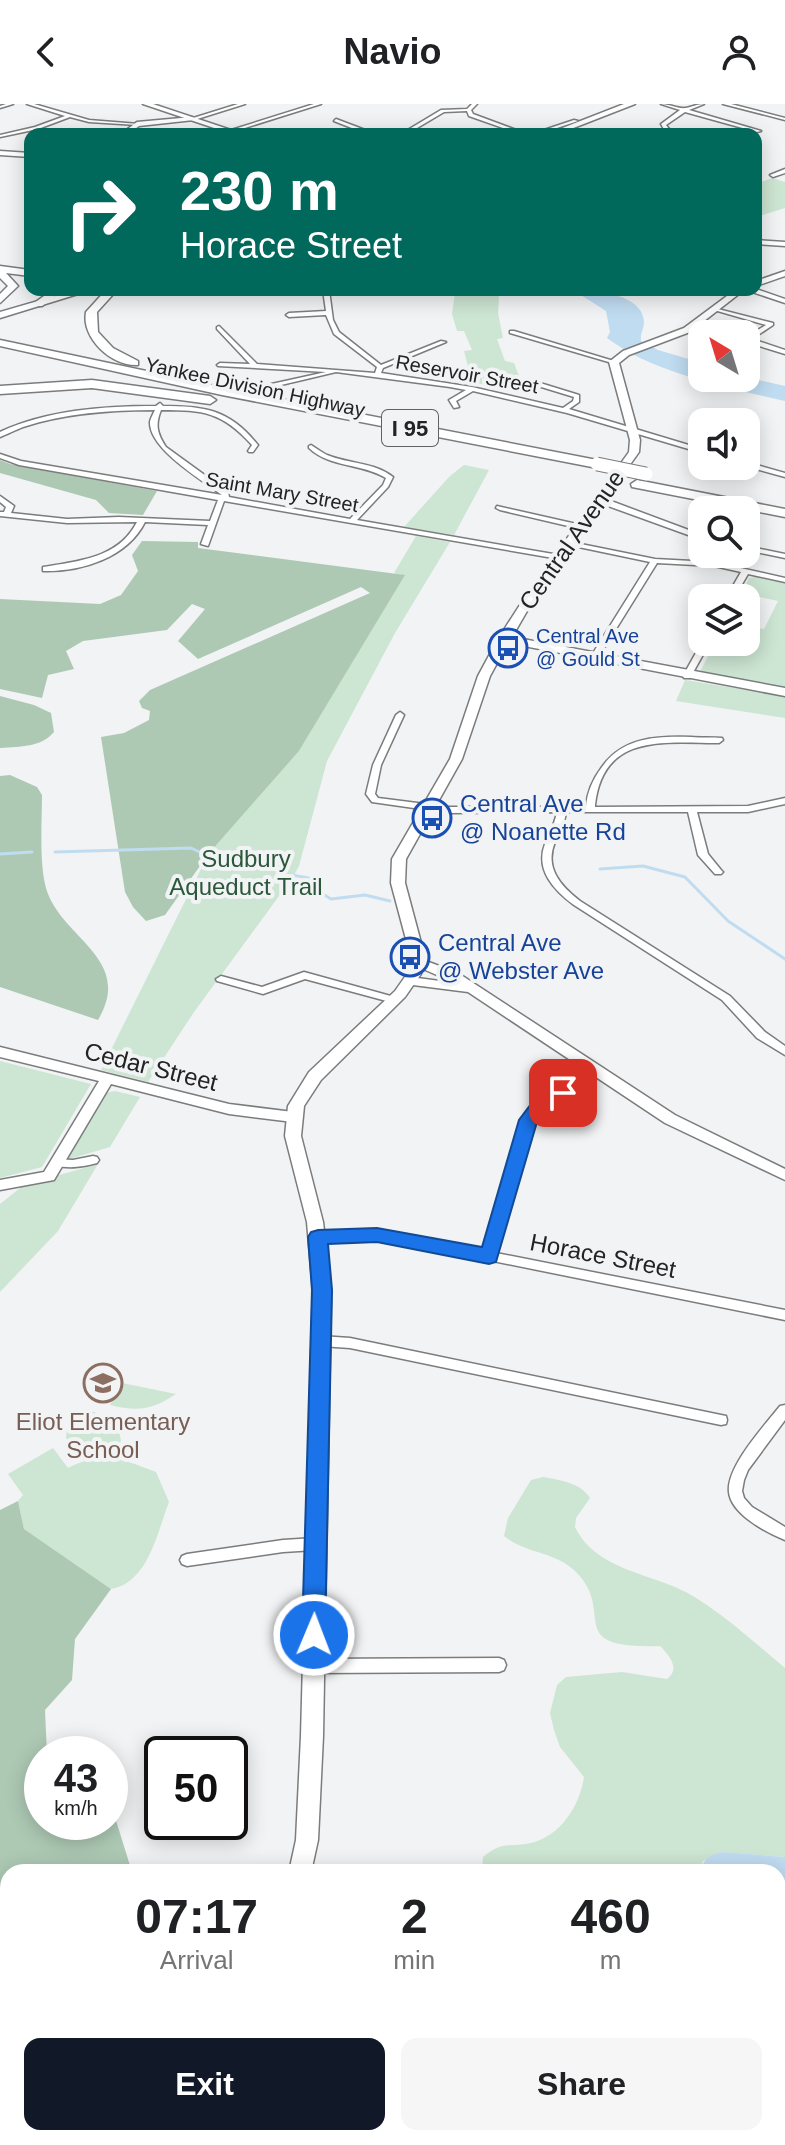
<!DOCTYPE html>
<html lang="en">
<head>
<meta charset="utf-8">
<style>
  :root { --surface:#fff; --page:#f6f6f6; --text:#202124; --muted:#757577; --accent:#111827 }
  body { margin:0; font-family:Arial,sans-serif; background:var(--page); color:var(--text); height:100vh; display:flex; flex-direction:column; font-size:30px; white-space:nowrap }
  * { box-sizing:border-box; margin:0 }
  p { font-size:26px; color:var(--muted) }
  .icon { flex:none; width:44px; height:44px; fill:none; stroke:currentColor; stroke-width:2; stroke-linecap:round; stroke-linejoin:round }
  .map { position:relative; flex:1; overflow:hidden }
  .details { position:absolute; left:0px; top:1760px; width:786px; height:282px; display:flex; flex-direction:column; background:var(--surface); border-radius:24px 24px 0 0; box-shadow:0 4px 20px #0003 }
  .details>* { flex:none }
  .hud { position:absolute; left:24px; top:24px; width:738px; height:168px; border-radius:16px; box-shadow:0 4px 20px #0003; background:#00695c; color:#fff; overflow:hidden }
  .needle { width:52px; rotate:322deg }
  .buttons { position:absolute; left:688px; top:216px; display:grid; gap:16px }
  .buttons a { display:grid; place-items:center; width:72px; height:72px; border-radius:16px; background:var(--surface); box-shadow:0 4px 20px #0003; font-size:40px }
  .speed { position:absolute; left:24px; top:1632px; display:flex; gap:16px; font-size:40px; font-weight:700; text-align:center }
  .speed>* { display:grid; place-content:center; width:104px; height:104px; border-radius:50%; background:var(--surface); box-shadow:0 4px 20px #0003; line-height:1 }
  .speed small { font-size:20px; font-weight:400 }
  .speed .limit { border:4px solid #111; border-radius:12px; background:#fff; color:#111 }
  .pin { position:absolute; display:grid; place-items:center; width:68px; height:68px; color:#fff; margin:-34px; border-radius:16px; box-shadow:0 4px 12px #0006 }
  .me { position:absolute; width:88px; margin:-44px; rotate:1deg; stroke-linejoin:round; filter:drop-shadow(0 0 6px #0008) }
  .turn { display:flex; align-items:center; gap:28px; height:168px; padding:0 24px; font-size:36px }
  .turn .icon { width:104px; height:104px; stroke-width:2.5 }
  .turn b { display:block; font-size:56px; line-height:68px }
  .eta { display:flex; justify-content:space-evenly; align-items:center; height:136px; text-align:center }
  .eta b { font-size:48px; font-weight:600; line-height:56px }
  .primary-button { display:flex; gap:16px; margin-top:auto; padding:16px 24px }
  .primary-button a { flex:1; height:92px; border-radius:16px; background:var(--accent); color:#fff; font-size:32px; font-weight:600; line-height:92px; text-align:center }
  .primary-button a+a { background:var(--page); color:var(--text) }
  header { display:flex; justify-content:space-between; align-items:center; height:104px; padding:0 24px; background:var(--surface); font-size:36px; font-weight:600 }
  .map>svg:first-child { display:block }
  .green { fill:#cde5d3 }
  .forest { fill:#adc9b4 }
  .water { fill:#c0dcf1 }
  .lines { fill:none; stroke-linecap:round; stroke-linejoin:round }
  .stream { stroke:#c0dcf1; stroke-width:3 }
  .minor-casing { stroke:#7b7c7d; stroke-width:3 }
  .tertiary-casing { stroke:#7b7c7d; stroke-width:3 }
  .secondary-casing { stroke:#7b7c7d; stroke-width:3 }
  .trunk-casing { stroke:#7b7c7d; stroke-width:3 }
  .motorway-casing { stroke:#7b7c7d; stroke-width:3 }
  .minor { fill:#fff; fill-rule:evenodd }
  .tertiary { fill:#fff; fill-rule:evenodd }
  .secondary { fill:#fff; fill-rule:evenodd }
  .trunk { fill:#fff; fill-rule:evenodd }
  .motorway { fill:#fff; fill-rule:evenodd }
  .motorway-bridge-casing { stroke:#7b7c7d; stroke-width:15; stroke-linecap:butt }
  .motorway-bridge { stroke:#fff; stroke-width:13 }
  .route { fill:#1a73e8; stroke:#114b97; stroke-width:2 }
  .labels { text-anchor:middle; stroke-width:8; stroke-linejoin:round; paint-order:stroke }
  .far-street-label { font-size:20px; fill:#222323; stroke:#f2f3f4 }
  .far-transit-label { font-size:20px; fill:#164399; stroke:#f2f3f4; text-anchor:start }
  .shield { fill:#f2f3f4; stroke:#606162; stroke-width:2 }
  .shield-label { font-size:22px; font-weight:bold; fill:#222323 }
  .street-label { font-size:24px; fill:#222323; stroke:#f2f3f4 }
  .transit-label { font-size:24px; fill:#164399; stroke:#f2f3f4; text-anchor:start }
  .park-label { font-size:24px; fill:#2b583a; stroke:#f2f3f4 }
  .education-label { font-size:24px; fill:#785e54; stroke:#f2f3f4 }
</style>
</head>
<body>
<header><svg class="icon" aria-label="back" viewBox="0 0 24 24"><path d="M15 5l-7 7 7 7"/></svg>Navio<svg class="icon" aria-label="person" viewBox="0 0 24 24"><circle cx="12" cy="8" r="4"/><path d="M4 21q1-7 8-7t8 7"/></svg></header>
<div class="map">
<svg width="785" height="2041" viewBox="0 0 785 2041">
  <rect width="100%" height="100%" fill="#f2f3f4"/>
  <g class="green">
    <polygon points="772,74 785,78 785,104 756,113 756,80"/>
    <polygon points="464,186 494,186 499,193 498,209 503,234 497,235 505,257 514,259 522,280 513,287 472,278 464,247 472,246 464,227 457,227 452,210 455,189 462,191"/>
    <polygon points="464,361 489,366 454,431 404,423 450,372"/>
    <polygon points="416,432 450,438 395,529 327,657 299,762 293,773 194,908 148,978 101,966 205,757 198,759 299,647 404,472 394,469"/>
    <polygon points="756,473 785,479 785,583 700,568 715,538 746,538 746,522 764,525 778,497 742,489 749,474"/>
    <polygon points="685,576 785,592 785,614 676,597"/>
    <polygon points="0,957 91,980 42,1063 0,1074"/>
    <polygon points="115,987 140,993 110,1043 66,1056 105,989"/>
    <polygon points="98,1060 58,1127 0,1188 0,1100 24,1081"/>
    <path d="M 122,1279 L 176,1290 C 152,1306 137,1308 110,1301 Z"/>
    <polygon points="85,1305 117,1316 121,1337 114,1348 82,1353 66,1334 69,1309"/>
    <path d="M 53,1344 L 68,1364 C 102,1346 123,1355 156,1368 L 169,1398 C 157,1429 148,1479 111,1485 L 24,1425 L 18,1397 L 23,1391 L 8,1370 Z"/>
    <path d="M 543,1373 C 560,1376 581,1379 590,1394 L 576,1414 L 575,1423 C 597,1469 658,1469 696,1494 C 728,1514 756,1540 785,1564 L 785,1753 L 723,1748 L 703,1757 L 700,1768 L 482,1766 L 483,1753 C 503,1736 509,1744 531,1739 C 561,1732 580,1701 584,1673 L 560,1643 L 554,1626 L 550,1609 L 557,1581 L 566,1573 L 622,1568 L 667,1575 C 681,1565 669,1551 660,1542 C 561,1545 617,1509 576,1468 C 555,1447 525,1450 504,1432 L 508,1414 L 531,1376 Z"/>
    <polygon points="785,1786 785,1889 778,1889 778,1787"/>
  </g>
  <g class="forest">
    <polygon points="0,356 10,360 157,387 143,411 109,409 96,396 0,369"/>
    <polygon points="142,437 198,438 198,444 405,471 299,647 210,748 165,811 146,817 133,803 125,788 101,633 124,629 149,616 150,607 142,604 139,597 150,586 370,489 361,483 198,555 178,537 205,505 192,500 167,526 83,537 66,547 74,565 48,571 42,594 0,585 0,495 100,500 121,491 138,467 132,451"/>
    <path d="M 0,592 L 34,601 L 51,609 L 54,628 C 40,644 21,642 0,644 Z"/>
    <path d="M 10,671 L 37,683 L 42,691 C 42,718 39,758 46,784 C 60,834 135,854 98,916 L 0,883 L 0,672 Z"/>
    <polygon points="18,1397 24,1425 111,1485 75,1535 72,1576 45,1606 47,1650 42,1650 42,1718 110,1718 110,1706 113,1707 132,1768 8,1768 8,2013 0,2015 0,1406"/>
  </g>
  <g class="water">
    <path d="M 573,186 C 593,186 643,189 644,218 C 644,225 640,229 641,237 L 658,246 L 702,259 L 702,274 L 746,273 L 785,282 L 785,297 C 729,284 653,269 607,234 L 610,228 L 606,207 Z"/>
    <path d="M 723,1748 L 785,1753 L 785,1786 L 778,1787 L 778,1768 L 700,1768 C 704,1754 709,1751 723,1748 Z"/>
  </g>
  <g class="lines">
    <g class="stream">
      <polyline points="55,748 191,744 206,751 240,755"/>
      <polyline points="0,750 32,748"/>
      <polyline points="600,765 643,762 685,773 728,817 785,855"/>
      <polyline points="286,770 314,775 323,790 331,795 365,791 390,797"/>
    </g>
    <defs>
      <g id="minor">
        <polygon points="6,0 13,0 0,4 0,2"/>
        <polygon points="27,0 34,0 89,16 139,20 137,21 89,18 70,13 38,25 0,33 0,31 35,23 65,12"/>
        <polygon points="238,0 245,0 194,16 190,15"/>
        <polygon points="314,0 321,0 232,28 228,27"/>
        <polygon points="472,0 477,0 471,6 473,10 527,30 520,30 469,12 467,7 444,8 407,30 401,30 441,6 467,5"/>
        <path d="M 661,0 C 669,0 678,5 686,4 C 692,3 697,0 704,0 L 689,6 L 761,27 L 757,28 L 685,8 L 666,21 L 669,25 L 685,30 L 665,27 L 661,20 L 680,6 Z"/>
        <polygon points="723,0 731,0 785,14 785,16"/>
        <polygon points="336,15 373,29 373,30 367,30 334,17"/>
        <polygon points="574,16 578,17 539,30 532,30"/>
        <polygon points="785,65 785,69 773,73 770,71"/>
        <polygon points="756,136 785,138 785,142 756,140"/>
        <polygon points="323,186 329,186 333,216 339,228 381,261 441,237 446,238 383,264 381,269 472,283 563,304 573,297 574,293 525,278 525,276 527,275 579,291 579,298 569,305 702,345 702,349 567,309 473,287 456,297 459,303 454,304 449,296 466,286 450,283 336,268 260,286 257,284 258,283 326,268 218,262 217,261 220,259 250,260 217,225 217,223 219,222 257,260 375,269 377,263 334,230 326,211 289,213 286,211 289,209 326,207"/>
        <polygon points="714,204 773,219 773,221 752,235 785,246 785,250 746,238 746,233 766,221 714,206"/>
        <polygon points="510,227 514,227 617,258 612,259 510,229"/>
        <path d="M 160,299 L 163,302 C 205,302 230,306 257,340 L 258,341 L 253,348 L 249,348 L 248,347 L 252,341 C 222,308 204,306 161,306 C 155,321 157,329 166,343 L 228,388 L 229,393 L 350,415 L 383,381 L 386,374 C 362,359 330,364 309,344 L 309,342 L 311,341 C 316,344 321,348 327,351 C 349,360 374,358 393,373 L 388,383 L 357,416 L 559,451 L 563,453 L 559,455 L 224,397 L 208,442 L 201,440 L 208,421 L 145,418 C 127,454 81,468 43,467 L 43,463 C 79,457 119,454 137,418 L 67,419 L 0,412 L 0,408 L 4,408 L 6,403 L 0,398 L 0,392 L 14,402 L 11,409 L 67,415 L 119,413 L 210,417 L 218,396 L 19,361 L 0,354 L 0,350 L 21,357 L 222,391 C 202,376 149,345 150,318 C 150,316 154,308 155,306 C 111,306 65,309 23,323 C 15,326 8,330 0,333 L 0,328 C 47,306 104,302 156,302 Z"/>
        <polygon points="746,358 785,369 785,373 745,362"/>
        <polygon points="597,394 603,394 702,431 702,436 597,398"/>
        <polygon points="497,402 581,421 585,423 581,425 500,406 496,404"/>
        <polygon points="566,437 655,455 692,457 698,444 702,442 703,450 699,457 714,458 785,474 785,478 748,470 734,494 726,494 741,468 714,462 657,459 598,554 594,556 590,554 650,458 569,441 565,439"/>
        <polygon points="746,442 785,450 785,454 746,446"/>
        <polygon points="702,538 710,538 690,574 684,574 683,572"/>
        <path d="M 400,608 L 404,611 L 381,661 L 375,690 L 378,694 L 449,703 L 586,703 C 587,688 593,675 602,663 C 623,633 657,632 691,633 C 701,634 712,633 722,634 L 723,636 L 719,639 C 666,639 603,628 595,701 L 595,703 L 748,702 L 785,694 L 785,700 L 748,708 L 697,708 L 708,750 L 721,766 L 723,768 L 721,770 L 715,770 L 698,751 L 688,708 L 566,708 C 565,719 559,728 555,738 C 544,764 561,782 580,797 L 730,892 L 765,928 L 785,942 L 785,951 L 757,934 L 722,896 L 574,801 C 554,786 535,766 545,740 C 549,729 555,720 557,708 L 449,709 L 372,698 L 366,690 L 373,661 L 396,611 Z"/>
        <polygon points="304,868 398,894 399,896 394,899 305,875 263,890 217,877 216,875 221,872 262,883"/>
        <polygon points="596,964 601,968 600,971 545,1005 535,1015 496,1149 785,1206 785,1216 399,1138 367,1134 318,1137 314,1136 312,1133 314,1130 318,1129 367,1126 399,1130 485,1147 526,1010 537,999"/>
        <path d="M 93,1052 L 97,1053 L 99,1056 L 97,1059 C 82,1063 69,1065 54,1061 L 52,1058 L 54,1055 L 73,1056 Z"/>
        <polygon points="321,1232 350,1234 721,1311 726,1312 727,1316 726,1320 721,1321 350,1244 321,1242 317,1241 315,1237 317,1233"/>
        <path d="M 785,1301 L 785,1316 L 748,1366 L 744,1376 L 742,1387 L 744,1394 L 752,1403 L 785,1423 L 785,1436 C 767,1429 731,1410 729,1388 C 726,1363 765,1321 780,1302 Z"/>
        <polygon points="315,1434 320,1436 322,1440 320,1444 315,1446 283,1448 187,1462 182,1460 180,1456 182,1452 187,1450 283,1436"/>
        <polygon points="499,1554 504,1556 506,1561 504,1566 499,1568 313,1569 308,1567 306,1562 308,1557 313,1555"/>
        <polygon points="778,2002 785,2003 785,2021 778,2020"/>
        <polygon points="418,2034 437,2034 440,2041 421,2041"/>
      </g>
      <g id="tertiary">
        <polygon points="192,13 194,16 139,22 128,30 121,30 137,18"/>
        <polygon points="785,167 785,172 756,182 756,177"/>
        <polygon points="756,185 785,195 785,199 746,186"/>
        <polygon points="418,854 458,869 675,1011 785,1065 785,1076 665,1019 468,888 405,880 404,877 410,873 455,879 414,861 412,858 414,855"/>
        <polygon points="0,943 229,1000 293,1008 300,1013 293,1018 229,1010 111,980 54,1076 0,1086 0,1076 44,1068 99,977 0,953"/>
      </g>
      <g id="secondary">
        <polygon points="143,0 153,0 243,30 232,30"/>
        <polygon points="0,47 30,49 30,53 0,51"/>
        <polygon points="735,186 744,186 690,228 629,251 619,259 640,336 639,348 534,495 512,533 785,584 785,592 508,539 490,572 462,655 406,755 405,779 424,850 421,870 405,893 321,976 304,1002 301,1032 323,1118 331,1186 323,1632 318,1736 311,1768 289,1768 296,1736 301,1632 313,1186 307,1118 285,1032 288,1002 309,968 395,887 407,870 410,850 391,779 392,755 450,655 478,572 498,535 525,493 629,348 630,336 609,258 623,247 684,224"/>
        <polygon points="177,2034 204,2034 201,2041 174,2041"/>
      </g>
      <g id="trunk">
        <polygon points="624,0 635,0 558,30 547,30"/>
        <polygon points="76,186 91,186 0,214 0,208"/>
      </g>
      <g id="motorway">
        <polygon points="0,162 30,166 30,172 6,169 18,182 0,199 0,190 8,182 0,174"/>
        <polygon points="45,186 55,186 54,193 42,202 34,202 33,200 44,192"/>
        <path d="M 106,186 L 117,186 L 97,208 L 98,228 L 113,244 L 138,257 L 138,261 C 112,263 81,234 86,208 Z"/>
        <polygon points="0,236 222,283 597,356 603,360 597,364 222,291 0,242"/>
        <polygon points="92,276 210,292 216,296 210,300 92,284 0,290 0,282"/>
        <polygon points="637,376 785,405 785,413 632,383 631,380"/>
      </g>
    </defs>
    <use href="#minor" class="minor-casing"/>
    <use href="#tertiary" class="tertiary-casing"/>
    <use href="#secondary" class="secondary-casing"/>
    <use href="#trunk" class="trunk-casing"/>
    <use href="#motorway" class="motorway-casing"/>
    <use href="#minor" class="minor"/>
    <use href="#tertiary" class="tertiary"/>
    <use href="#secondary" class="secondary"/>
    <use href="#trunk" class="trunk"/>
    <use href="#motorway" class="motorway"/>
    <defs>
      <polyline id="motorway-bridge" points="597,360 646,370"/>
    </defs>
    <use href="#motorway-bridge" class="motorway-bridge-casing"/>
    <use href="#motorway-bridge" class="motorway-bridge"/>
  </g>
  <path class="route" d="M 563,982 L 570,984 L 572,989 C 563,1001 547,1006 537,1018 L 496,1158 L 489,1160 L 377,1138 L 328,1140 L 332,1186 L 325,1531 L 322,1539 L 314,1542 L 305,1539 L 302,1531 L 312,1186 L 308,1133 L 311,1128 L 318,1126 L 377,1124 L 482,1143 L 519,1016 L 531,1000 Z"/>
  <defs>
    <symbol id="bus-ring" viewBox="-11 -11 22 22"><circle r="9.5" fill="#f2f3f4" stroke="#1a4fb4" stroke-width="1.5"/><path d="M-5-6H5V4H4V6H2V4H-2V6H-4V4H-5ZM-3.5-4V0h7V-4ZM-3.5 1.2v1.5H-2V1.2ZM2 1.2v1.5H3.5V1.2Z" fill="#1a4fb4"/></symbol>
    <symbol id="school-ring" viewBox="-11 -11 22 22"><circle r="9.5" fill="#f2f3f4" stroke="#8d6e63" stroke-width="1.5"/><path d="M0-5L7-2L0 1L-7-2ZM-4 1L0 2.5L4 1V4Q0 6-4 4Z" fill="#8d6e63"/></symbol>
  </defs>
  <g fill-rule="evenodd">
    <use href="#bus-ring" x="486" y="522" width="44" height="44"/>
    <use href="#bus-ring" x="410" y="692" width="44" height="44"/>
    <use href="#bus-ring" x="388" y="831" width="44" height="44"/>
    <use href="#school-ring" x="81" y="1257" width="44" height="44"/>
  </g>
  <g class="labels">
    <g class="far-street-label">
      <text transform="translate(467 270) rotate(10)" y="7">Reservoir Street</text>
      <text transform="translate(255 283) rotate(12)" y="7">Yankee Division Highway</text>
      <text transform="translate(282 388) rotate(10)" y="7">Saint Mary Street</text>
    </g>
    <g class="far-transit-label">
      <text x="536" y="539">Central Ave<tspan x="536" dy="23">@ Gould St</tspan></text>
    </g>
    <rect class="shield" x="382" y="306" width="56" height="36" rx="6"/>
    <g class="shield-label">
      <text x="410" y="332">I 95</text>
    </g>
    <g class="street-label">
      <text transform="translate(572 436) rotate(-55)" y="8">Central Avenue</text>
      <text transform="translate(151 963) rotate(14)" y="8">Cedar Street</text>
      <text transform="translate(603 1152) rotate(11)" y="8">Horace Street</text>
    </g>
    <g class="transit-label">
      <text x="460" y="708">Central Ave<tspan x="460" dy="28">@ Noanette Rd</tspan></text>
      <text x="438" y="847">Central Ave<tspan x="438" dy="28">@ Webster Ave</tspan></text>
    </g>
    <g class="park-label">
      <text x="246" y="763">Sudbury<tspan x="246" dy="28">Aqueduct Trail</tspan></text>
    </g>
    <g class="education-label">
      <text x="103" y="1326">Eliot Elementary<tspan x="103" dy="28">School</tspan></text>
    </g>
  </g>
</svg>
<div class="buttons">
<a><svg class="needle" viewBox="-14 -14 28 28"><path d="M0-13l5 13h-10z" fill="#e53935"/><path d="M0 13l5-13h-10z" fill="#757577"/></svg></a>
<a><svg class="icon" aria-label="sound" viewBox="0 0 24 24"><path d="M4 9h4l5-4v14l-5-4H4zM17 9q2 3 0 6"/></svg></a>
<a><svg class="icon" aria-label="search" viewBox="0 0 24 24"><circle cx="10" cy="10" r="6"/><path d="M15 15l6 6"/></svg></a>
<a><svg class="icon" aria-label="layers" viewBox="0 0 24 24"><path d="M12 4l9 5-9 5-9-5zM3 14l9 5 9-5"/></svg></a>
</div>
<div class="speed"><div>43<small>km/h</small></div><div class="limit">50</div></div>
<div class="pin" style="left:563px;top:989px;background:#d93025"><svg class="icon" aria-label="arrive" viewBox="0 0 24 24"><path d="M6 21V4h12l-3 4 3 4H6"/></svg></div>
<svg class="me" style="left:314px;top:1531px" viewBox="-20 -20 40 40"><circle r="17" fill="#1a73e8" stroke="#fff" stroke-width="3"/><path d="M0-11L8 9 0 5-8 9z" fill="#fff"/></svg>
<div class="hud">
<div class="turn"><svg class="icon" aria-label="right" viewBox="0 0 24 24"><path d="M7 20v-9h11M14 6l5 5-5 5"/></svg><div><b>230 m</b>Horace Street</div></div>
</div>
<section class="details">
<div class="eta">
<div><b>07:17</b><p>Arrival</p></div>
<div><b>2</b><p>min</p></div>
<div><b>460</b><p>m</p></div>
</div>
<div class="primary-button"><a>Exit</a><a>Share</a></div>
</section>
</div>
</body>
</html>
